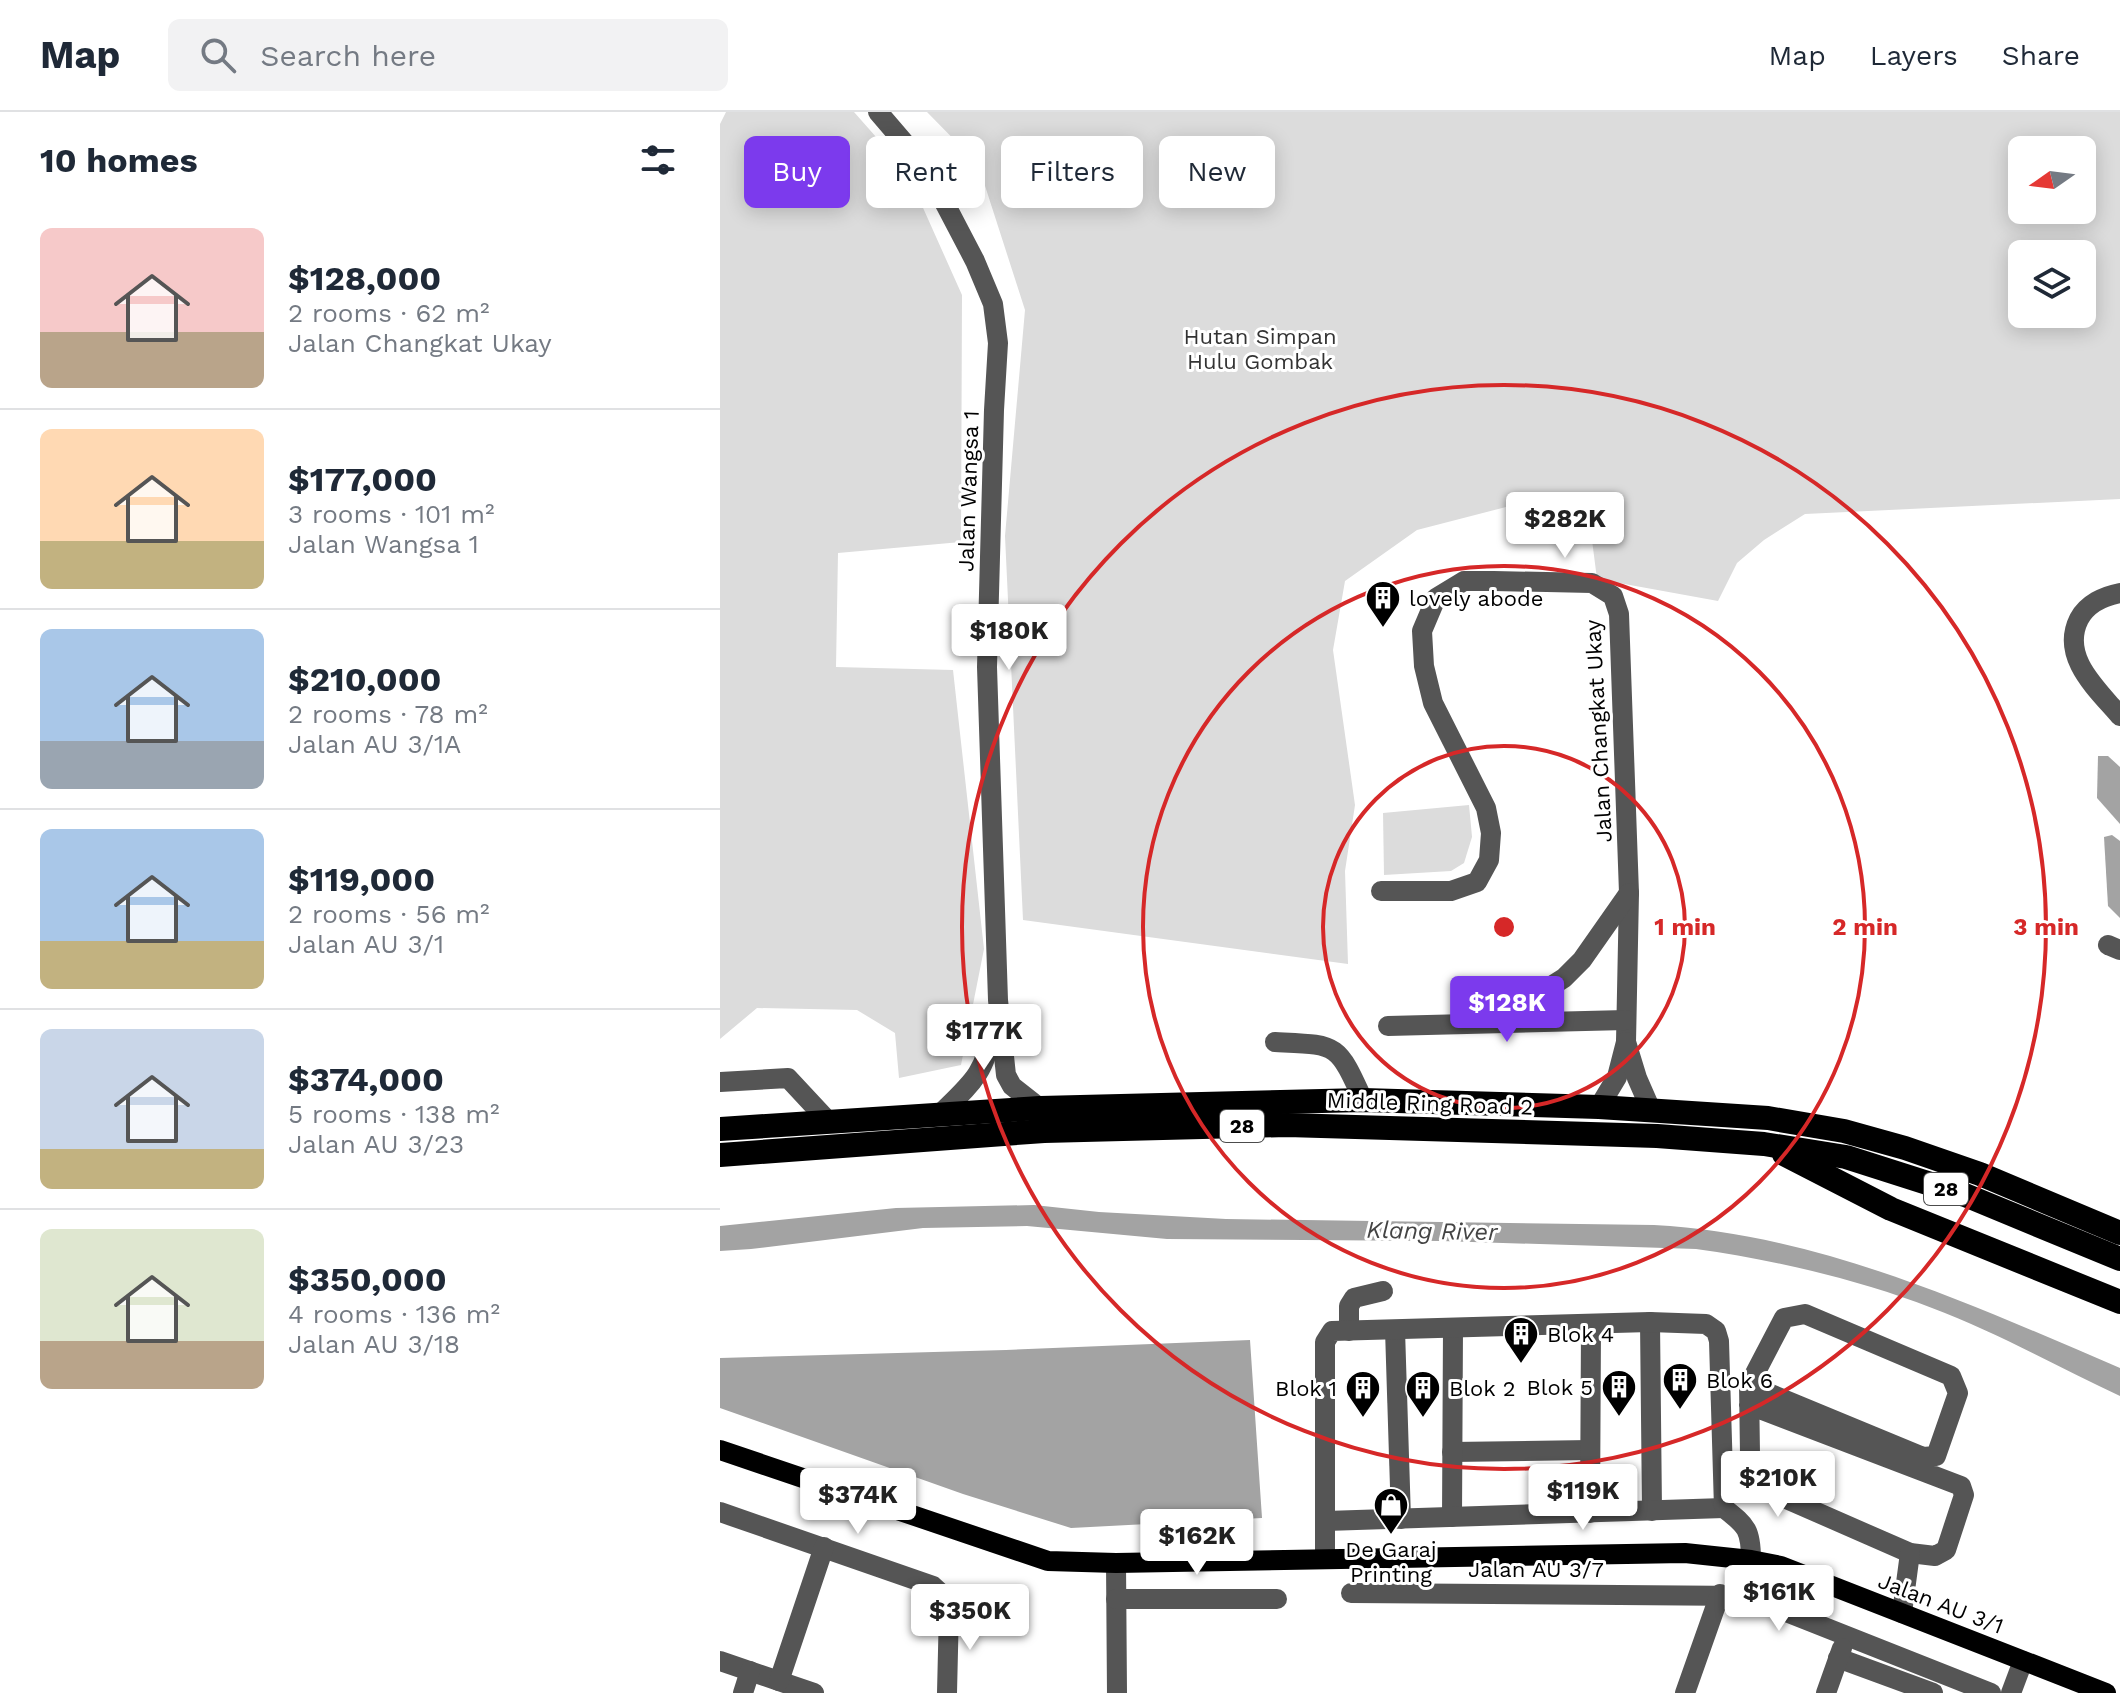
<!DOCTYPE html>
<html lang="en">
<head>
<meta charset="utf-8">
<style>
  :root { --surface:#fff; --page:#f2f2f3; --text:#1f2937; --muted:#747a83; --line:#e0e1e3; --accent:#7c3aed }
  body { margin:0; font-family:"Work Sans",sans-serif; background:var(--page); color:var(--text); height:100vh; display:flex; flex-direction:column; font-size:30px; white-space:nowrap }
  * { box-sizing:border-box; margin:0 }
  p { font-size:26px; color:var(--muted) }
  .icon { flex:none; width:44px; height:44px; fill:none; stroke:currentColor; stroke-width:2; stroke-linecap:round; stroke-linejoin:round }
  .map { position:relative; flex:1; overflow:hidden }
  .side { display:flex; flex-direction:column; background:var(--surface); width:720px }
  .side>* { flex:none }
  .guide { position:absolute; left:24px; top:24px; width:760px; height:72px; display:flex; gap:16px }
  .needle { width:52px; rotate:256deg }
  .buttons { position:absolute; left:1288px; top:24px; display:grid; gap:16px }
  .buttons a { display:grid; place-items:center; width:88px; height:88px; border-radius:12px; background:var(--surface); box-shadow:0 4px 20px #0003; font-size:40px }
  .price { position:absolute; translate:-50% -68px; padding:0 18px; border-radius:8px; background:#fff; color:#222; font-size:26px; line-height:52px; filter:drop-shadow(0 2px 4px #0008) }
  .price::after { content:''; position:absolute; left:50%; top:48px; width:24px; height:18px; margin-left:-12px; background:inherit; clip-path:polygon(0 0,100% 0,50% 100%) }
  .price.on { background:var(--accent); color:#fff }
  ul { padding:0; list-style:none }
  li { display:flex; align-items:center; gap:24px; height:200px; padding:0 40px }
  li+li { border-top:2px solid var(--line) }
  li span { display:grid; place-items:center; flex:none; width:224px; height:160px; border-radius:12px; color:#555 }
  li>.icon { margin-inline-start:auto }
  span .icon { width:96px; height:96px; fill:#fffc; stroke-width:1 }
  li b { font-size:34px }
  h2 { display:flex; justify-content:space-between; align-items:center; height:96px; padding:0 40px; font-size:34px }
  .chip { padding:0 28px; border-radius:12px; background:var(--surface); box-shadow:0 4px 20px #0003; font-size:28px; line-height:72px }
  .chip.on { background:var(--accent); color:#fff }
  header { display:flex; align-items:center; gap:48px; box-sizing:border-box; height:112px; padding:0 40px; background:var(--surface); border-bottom:2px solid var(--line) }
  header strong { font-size:38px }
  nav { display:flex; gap:44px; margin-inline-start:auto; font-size:28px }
  .search { width:560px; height:72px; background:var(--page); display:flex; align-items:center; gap:20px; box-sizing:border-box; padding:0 28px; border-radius:12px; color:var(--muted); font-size:30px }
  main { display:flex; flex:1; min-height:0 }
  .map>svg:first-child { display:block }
</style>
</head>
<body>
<header>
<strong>Map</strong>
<div class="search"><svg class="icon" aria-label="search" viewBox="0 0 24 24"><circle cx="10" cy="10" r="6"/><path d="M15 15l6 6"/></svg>Search here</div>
<nav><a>Map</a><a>Layers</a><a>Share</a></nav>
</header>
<main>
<section class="side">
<h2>10 homes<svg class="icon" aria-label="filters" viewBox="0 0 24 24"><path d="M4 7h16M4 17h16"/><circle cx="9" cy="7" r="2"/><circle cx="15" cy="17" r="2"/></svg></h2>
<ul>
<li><span style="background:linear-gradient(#f6c9c9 65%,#b9a48a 0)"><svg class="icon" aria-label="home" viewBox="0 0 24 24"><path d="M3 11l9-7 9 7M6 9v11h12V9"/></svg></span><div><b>$128,000</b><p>2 rooms · 62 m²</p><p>Jalan Changkat Ukay</p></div></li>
<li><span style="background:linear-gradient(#ffd9b3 70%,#c2b280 0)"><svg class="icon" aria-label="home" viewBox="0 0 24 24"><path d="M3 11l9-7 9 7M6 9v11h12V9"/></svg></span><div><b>$177,000</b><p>3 rooms · 101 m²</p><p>Jalan Wangsa 1</p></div></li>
<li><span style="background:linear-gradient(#a9c7e8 70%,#9aa5b1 0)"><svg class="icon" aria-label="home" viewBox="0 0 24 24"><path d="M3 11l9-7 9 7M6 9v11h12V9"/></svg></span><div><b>$210,000</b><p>2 rooms · 78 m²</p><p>Jalan AU 3/1A</p></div></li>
<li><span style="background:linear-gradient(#a9c7e8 70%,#c2b280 0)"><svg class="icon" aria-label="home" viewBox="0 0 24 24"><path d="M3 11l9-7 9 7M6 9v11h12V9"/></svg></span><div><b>$119,000</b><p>2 rooms · 56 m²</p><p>Jalan AU 3/1</p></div></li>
<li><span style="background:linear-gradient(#c9d6e8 75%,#c2b280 0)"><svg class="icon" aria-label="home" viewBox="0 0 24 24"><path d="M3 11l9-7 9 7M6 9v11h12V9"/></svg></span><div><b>$374,000</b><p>5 rooms · 138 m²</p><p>Jalan AU 3/23</p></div></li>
<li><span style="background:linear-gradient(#dfe7d0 70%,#b9a48a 0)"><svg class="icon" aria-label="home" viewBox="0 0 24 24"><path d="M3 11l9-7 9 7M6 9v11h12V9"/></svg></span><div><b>$350,000</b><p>4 rooms · 136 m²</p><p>Jalan AU 3/18</p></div></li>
</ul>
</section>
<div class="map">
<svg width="1400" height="1581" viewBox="0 0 1400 1581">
  <rect width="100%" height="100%" fill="#fff"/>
  <g fill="#dcdcdc" fill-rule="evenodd">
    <path d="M 6,0 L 134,0 L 187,60 L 242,183 L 241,430 L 118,441 L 116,555 L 233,558 L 264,837 L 241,953 L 179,966 L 175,921 L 137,898 L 37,896 L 0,927 L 0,12 Z"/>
    <path d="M 207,0 L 1400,0 L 1400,387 L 1085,402 L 1044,428 L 1017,451 L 998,489 L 877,467 L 868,397 L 786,395 L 697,418 L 625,469 L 613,538 L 635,693 L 625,759 L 628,852 L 303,808 L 285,424 L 305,198 L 258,52 ZM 1302,38 L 1362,38 L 1362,98 L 1302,98 ZM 1302,142 L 1362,142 L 1362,202 L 1302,202 Z"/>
    <path d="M 749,693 L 752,725 L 744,751 L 731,759 L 664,763 L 663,701 Z"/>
  </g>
  <g fill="#a3a3a3">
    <path d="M 1378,644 L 1388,644 L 1400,655 L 1400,712 L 1377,686 Z"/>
    <path d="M 1392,723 L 1400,729 L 1400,806 L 1388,794 L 1384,725 Z"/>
    <path d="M 314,1093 L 379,1100 L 506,1107 L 934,1113 C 1099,1122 1250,1192 1400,1256 L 1400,1284 C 1338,1255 1276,1220 1212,1196 C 1137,1167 1055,1148 976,1137 L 721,1129 L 447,1127 L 307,1114 L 203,1116 L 31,1137 L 0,1139 L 0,1114 L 176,1096 Z"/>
    <path d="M 530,1228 L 542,1406 L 351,1416 L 243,1382 L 0,1296 L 0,1246 L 286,1238 Z"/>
  </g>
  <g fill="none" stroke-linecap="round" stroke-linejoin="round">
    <g stroke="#555" stroke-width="20">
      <path d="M 158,0 L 188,35 L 221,84 L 255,149 L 273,192 L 278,231 L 274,298 L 267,555 L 278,888 L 286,963 L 292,974 L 320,996"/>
      <path d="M 1400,481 C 1384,484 1367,492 1359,507 C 1340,545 1377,577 1400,604"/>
      <path d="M 661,779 L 731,779 L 757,770 L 769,748 L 771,721 L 766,696 L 713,591 L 704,554 L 702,519 L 716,486 L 744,469 L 774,469 L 872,471 L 893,484 L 899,502 L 909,781 L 906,930 L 897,965 L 879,995"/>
      <path d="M 1388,833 L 1400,838"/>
      <path d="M 802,910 L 814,885 L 844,866 L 862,848 L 909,781"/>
      <path d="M 668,914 L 906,908"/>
      <path d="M 555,930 C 617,933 617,930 643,988"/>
      <path d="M 906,930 L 917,966 L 931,998"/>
      <path d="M 0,970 L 68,966 L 109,1010"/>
      <path d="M 220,1002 C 252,971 265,962 273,916"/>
      <path d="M 930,1210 L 932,1399"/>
      <path d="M 675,1218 L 681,1407"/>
      <path d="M 629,1219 L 629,1194 L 634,1186 L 663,1179"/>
      <path d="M 1029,1293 L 1241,1374 L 1244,1383 L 1226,1438 L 1215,1444 L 1190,1441 L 1055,1382 L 1036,1365 L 1030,1342 L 1029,1273 L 1064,1206 L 1085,1202 L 1231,1264 L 1238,1281 L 1216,1344 L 1203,1345 L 1029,1273"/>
      <path d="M 732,1340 L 870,1338"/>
      <path d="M 0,1400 L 213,1474 L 225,1485 L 229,1497 L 227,1581"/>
      <path d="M 870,1401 L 871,1214"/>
      <path d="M 732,1405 L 733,1216"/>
      <path d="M 606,1409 L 1004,1396"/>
      <path d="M 605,1446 L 605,1230 L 612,1219 L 930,1210 L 986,1212 L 996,1219 L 999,1229 L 1004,1396 C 1027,1414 1031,1418 1031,1448"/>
      <path d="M 396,1451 L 397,1581"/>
      <path d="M 631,1481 L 1026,1484 L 1271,1581"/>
      <path d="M 396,1487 L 557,1487"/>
      <path d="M 1182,1501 L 1190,1441"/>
      <path d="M 1118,1546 L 1213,1581"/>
      <path d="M 0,1549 L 94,1581"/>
      <path d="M 59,1569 L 104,1435"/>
      <path d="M 23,1581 L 30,1559"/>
      <path d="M 965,1581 L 1000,1482"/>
      <path d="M 1106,1581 L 1122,1536"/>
      <path d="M 1291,1581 L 1303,1549"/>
    </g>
    <path stroke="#000" stroke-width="20" d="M 0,1338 L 328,1449 L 396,1451 L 965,1441 L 1031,1448 L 1061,1454 L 1386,1581"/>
    <g stroke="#000" stroke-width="24">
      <path d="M 0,1017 L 320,996 L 643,988 L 879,995 L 1048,1006 L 1124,1019 L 1185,1036 L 1260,1062 L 1400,1121"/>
      <path d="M 1064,1042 L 1171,1097 L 1400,1190"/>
      <path d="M 0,1043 L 324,1019 L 567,1013 L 937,1024 L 1044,1032 L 1126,1045 L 1245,1083 L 1400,1147"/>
    </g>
  </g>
  <g fill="none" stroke="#d62828" stroke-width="4">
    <circle cx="784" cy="815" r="181"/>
    <circle cx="784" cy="815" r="361"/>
    <circle cx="784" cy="815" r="542"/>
  </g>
  <defs>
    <symbol id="building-pin" viewBox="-11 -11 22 30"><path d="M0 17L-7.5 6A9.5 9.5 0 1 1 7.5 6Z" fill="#000" stroke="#fff"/><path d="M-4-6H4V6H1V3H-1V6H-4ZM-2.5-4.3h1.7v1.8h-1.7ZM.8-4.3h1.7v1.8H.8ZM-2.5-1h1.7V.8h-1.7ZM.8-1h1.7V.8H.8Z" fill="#fff"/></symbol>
    <symbol id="shop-pin" viewBox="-11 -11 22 30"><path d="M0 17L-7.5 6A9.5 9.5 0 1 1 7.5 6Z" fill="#000" stroke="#fff"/><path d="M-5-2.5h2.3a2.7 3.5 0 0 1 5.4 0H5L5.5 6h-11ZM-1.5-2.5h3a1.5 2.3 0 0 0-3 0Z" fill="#fff"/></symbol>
  </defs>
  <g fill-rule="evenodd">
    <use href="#building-pin" x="643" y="466" width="40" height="54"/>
    <use href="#building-pin" x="781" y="1202" width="40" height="54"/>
    <use href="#building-pin" x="940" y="1248" width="40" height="54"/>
    <use href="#building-pin" x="879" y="1255" width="40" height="54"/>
    <use href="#building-pin" x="623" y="1256" width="40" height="54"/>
    <use href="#building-pin" x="683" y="1256" width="40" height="54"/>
    <use href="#shop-pin" x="651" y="1373" width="40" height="54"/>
  </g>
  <g text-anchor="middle" stroke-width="6" stroke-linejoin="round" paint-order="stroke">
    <g fill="#fff" stroke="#4c4c4c" stroke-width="2">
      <rect x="500" y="998" width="44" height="32" rx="6"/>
      <rect x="1204" y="1061" width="44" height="32" rx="6"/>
    </g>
    <g font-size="20" font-weight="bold" fill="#000">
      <text x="522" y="1021">28</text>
      <text x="1226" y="1084">28</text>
    </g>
    <g font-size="22" fill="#333" stroke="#fff">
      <text x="540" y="232">Hutan Simpan<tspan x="540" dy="25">Hulu Gombak</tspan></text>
    </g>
    <g font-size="22" fill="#000" stroke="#fff">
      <text transform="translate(248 379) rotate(-88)" y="8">Jalan Wangsa 1</text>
      <text transform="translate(878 619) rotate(-93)" y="8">Jalan Changkat Ukay</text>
      <text transform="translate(710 991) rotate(2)" y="8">Middle Ring Road 2</text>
      <text x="816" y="1465">Jalan AU 3/7</text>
      <text transform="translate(1221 1491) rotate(21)" y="8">Jalan AU 3/1</text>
    </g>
    <g font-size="22" fill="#000" stroke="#fff" text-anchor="start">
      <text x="689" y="494">lovely abode</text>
      <text x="827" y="1230">Blok 4</text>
      <text x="986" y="1276">Blok 6</text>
      <text x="873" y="1283" text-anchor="end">Blok 5</text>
      <text x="617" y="1284" text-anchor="end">Blok 1</text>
      <text x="729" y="1284">Blok 2</text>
      <text x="671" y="1445" text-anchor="middle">De Garaj<tspan x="671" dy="25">Printing</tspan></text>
    </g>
    <g font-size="24" font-style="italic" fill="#444" stroke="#fff">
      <text transform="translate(712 1119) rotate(1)" y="8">Klang River</text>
    </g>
  </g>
  <circle cx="784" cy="815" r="12" fill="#d62828" stroke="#fff" stroke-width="4"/>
  <g font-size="24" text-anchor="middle" font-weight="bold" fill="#d62828" stroke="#fff" stroke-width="6" stroke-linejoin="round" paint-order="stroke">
    <text x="965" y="823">1 min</text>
    <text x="1145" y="823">2 min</text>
    <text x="1326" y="823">3 min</text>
  </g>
</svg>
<div class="buttons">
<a><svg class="needle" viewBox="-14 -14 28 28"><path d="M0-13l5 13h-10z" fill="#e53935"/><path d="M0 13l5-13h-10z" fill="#747a83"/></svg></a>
<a><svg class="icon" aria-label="layers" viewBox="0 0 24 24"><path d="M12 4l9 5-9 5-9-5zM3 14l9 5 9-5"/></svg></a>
</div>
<b class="price" style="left:845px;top:448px">$282K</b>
<b class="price" style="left:289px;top:560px">$180K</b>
<b class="price on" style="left:787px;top:932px">$128K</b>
<b class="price" style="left:264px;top:960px">$177K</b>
<b class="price" style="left:1058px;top:1407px">$210K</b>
<b class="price" style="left:863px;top:1420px">$119K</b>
<b class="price" style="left:138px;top:1424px">$374K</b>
<b class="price" style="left:477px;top:1465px">$162K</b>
<b class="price" style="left:1059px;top:1521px">$161K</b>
<b class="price" style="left:250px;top:1540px">$350K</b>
<div class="guide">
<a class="chip on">Buy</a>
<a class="chip">Rent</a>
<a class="chip">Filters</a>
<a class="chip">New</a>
</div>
</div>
</main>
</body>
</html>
